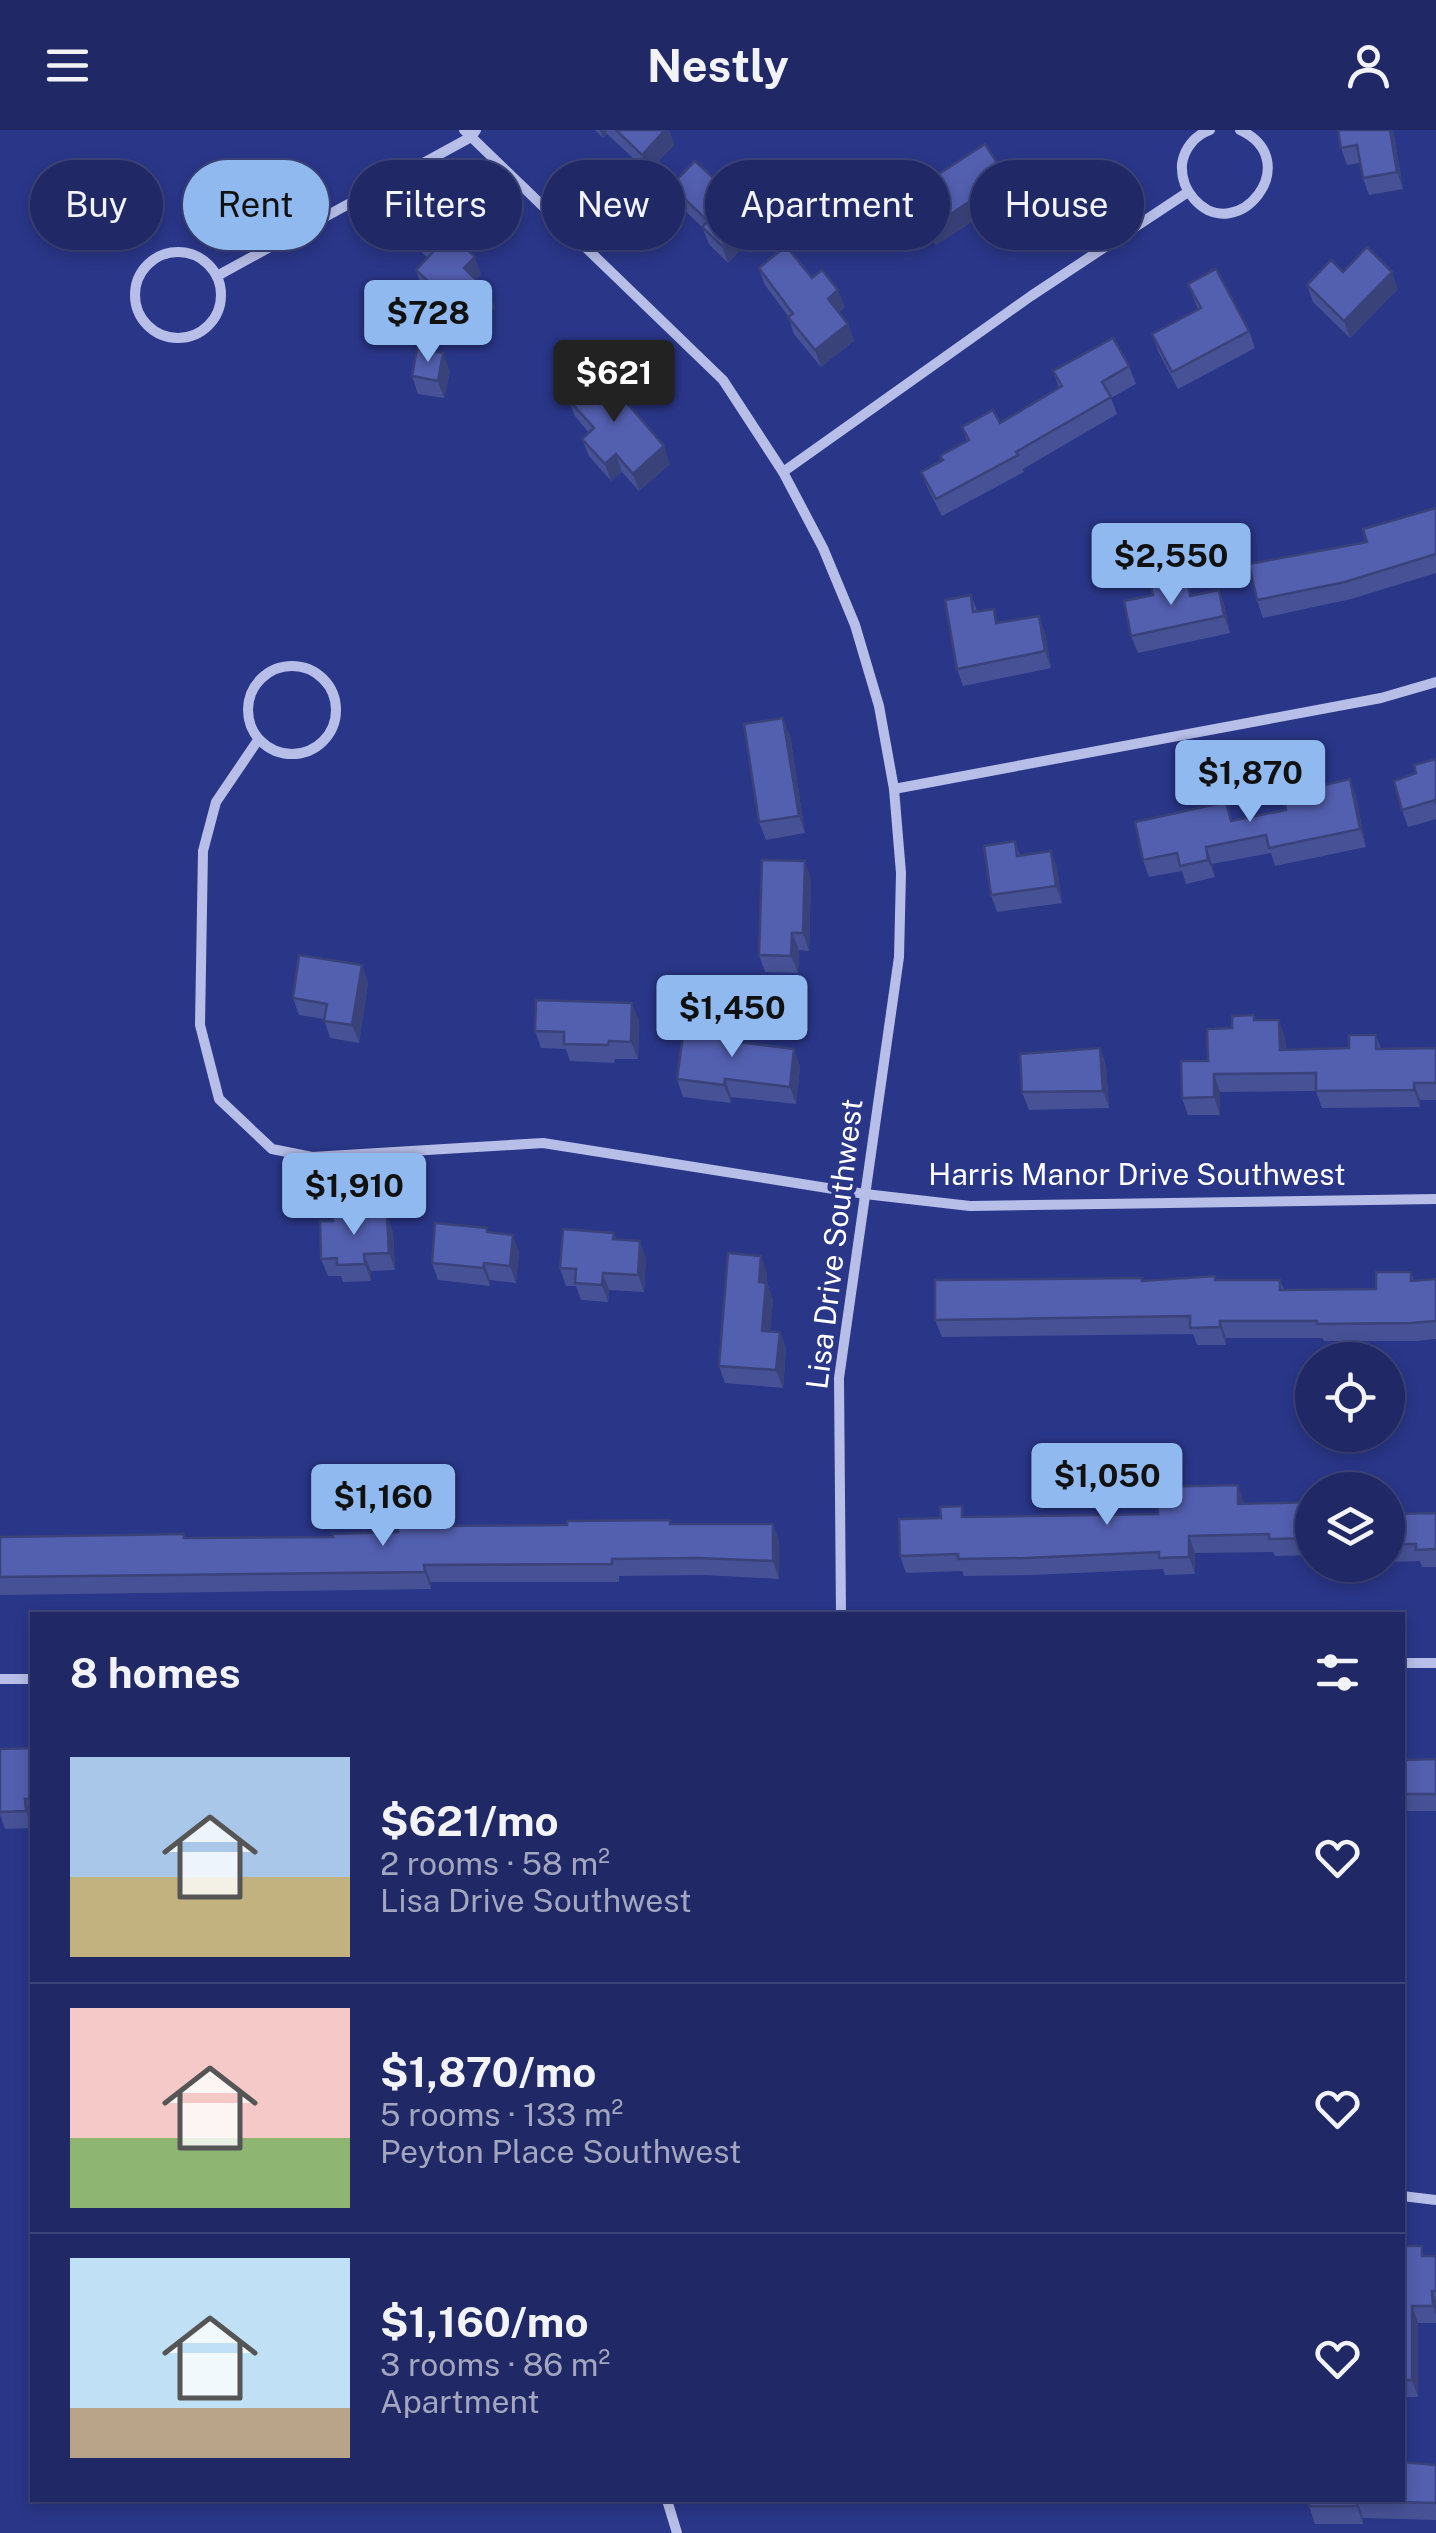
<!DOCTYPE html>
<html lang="en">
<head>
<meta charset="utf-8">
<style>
  :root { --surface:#202866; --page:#2d346f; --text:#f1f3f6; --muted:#a2a6bf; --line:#3d447a; --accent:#90b9f0 }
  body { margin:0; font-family:"Public Sans",sans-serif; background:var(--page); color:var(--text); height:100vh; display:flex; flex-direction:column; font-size:38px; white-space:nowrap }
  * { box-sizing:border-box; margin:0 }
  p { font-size:32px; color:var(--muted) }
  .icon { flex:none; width:55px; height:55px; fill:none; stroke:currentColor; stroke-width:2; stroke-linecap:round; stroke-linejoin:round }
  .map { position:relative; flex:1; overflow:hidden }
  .side { position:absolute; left:30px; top:1482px; width:1375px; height:890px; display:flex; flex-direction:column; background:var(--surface); border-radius:0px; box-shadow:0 5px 15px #0003,0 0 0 2px var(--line) }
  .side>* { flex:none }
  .guide { position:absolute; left:30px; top:30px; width:1378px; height:90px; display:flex; gap:20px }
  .fabs { position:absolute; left:1295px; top:1212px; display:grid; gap:20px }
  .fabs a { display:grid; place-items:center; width:110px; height:110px; border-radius:50%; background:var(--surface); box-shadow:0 5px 15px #0003,0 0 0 2px var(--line); font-size:50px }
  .price { position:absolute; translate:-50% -85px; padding:0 22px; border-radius:10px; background:var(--accent); color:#111; font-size:32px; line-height:65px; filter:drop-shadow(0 2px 5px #0008) }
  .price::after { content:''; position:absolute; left:50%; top:60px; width:30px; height:22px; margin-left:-15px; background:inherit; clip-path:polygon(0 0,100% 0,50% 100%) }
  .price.selected { background:#222; color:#fff }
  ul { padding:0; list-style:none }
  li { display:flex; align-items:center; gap:30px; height:250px; padding:0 40px }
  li+li { border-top:2px solid var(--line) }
  li span { display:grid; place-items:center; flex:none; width:280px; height:200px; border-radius:0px; color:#555 }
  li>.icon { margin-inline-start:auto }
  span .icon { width:120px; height:120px; fill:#fffc; stroke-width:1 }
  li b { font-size:42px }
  h2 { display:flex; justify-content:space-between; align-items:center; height:120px; padding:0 40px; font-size:42px }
  .pill { padding:0 35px; border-radius:45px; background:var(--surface); box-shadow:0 5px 15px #0003,0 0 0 2px var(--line); font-size:35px; line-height:90px }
  .pill.selected { background:var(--accent); color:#111 }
  header { display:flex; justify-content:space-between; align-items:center; height:130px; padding:0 40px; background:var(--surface); font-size:45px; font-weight:700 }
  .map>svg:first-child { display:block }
</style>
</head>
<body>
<header><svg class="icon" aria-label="menu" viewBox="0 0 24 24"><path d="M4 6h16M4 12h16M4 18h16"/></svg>Nestly<svg class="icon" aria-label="person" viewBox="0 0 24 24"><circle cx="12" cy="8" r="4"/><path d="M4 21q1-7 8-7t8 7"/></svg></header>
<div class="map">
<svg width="1436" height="2403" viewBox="0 0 1436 2403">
  <rect width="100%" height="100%" fill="#2a3688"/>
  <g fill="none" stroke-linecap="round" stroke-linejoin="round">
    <g stroke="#b7bee8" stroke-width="10">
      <path d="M 464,0 L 723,250 L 783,342 L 823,418 L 855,495 L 879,576 L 894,659 L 901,743 L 899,827 L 839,1248 L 841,1485"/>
      <path d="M 1210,0 C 1195,5 1184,19 1182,34 C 1181,48 1185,59 1194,69 C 1237,118 1307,31 1240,0"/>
      <circle cx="178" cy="165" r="43"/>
      <path d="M 217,146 L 471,7 L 476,0"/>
      <path d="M 783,342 L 1031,166 L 1188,62"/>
      <circle cx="292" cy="580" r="44"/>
      <path d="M 258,610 L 216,672 L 203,721 L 200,895 L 219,969 L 272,1019 L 312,1027 L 543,1013 L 865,1064 L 970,1076 L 1436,1069"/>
      <path d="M 894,659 L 1381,568 L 1436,552"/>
      <path d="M 1402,1533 L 1436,1533"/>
      <path d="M 0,1549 L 32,1549"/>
      <path d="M 1402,2066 L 1436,2070"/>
      <path d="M 667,2370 L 677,2403"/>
    </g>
  </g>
  <g fill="#475296">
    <path d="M 595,0 L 669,0 L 674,15 L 648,42 L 607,4 L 603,8 Z"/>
    <path d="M 1393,0 L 1403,59 L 1369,65 L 1363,48 L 1360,33 L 1347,35 L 1341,18 Z"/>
    <path d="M 671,56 L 758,101 L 728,133 L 709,114 L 702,97 L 677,73 Z"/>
    <path d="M 908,64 L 1013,65 L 936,115 L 914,82 Z"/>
    <path d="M 413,102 L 481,144 L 476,149 L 488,161 L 495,178 L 470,204 L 422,157 L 416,140 L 428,128 L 419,120 Z"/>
    <path d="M 759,138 L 812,148 L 845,177 L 839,182 L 848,194 L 854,211 L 821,237 L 794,204 L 788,186 L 765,155 Z"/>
    <path d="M 1343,142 L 1398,159 L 1350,208 L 1313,172 L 1307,155 Z"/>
    <path d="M 1188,154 L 1249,201 L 1255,218 L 1178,259 L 1158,221 L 1152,204 L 1198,179 Z"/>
    <path d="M 1129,236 L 1136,254 L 1111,268 L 1117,284 L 1023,339 L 1024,342 L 942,386 L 928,359 L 921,342 L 942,330 L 967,311 L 962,297 L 1000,293 L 1059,258 L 1053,241 Z"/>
    <path d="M 450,241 L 444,268 L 418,264 L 412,246 Z"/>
    <path d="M 568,269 L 670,334 L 639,361 L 622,342 L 611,351 L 589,326 L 582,309 L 589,303 L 575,286 Z"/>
    <path d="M 1436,378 L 1436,443 L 1351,469 L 1263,488 L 1257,470 L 1367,412 Z"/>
    <path d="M 1219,460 L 1225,478 L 1230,503 L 1138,523 L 1131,506 L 1193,466 Z"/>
    <path d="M 971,465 L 977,481 L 999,492 L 1045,503 L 1051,538 L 963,556 L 957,539 Z"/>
    <path d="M 790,605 L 805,703 L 766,710 L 759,692 Z"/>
    <path d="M 1436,629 L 1436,689 L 1408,697 L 1402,680 L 1416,643 Z"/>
    <path d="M 1350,649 L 1356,667 L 1366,717 L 1275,736 L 1271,723 L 1212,734 L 1215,747 L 1186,754 L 1182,741 L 1149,747 L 1143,730 L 1233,691 L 1286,680 L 1317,663 Z"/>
    <path d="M 1015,711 L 1020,725 L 1051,721 L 1057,738 L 1062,773 L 997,782 L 991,765 Z"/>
    <path d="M 811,748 L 809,821 L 799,820 L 798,843 L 765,842 L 759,825 Z"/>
    <path d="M 362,835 L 368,853 L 359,913 L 330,908 L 324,889 L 299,885 L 293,868 Z"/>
    <path d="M 639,890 L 638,929 L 615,929 L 614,933 L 570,931 L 566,919 L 541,918 L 535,901 Z"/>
    <path d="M 1256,890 L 1285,907 L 1286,920 L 1349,918 L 1376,905 L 1381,919 L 1436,918 L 1436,970 L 1420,970 L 1420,977 L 1322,978 L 1316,961 L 1220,962 L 1220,985 L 1188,985 L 1182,968 L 1208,931 L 1232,898 Z"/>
    <path d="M 734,912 L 800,936 L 796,974 L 731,967 L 731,973 L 683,967 L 677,949 Z"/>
    <path d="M 1100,918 L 1106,936 L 1109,978 L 1029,980 L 1022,962 Z"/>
    <path d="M 387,1085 L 393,1103 L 395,1140 L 371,1141 L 371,1151 L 343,1152 L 341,1146 L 328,1146 L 321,1129 Z"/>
    <path d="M 487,1098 L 488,1102 L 519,1122 L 516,1153 L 490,1150 L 490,1156 L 438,1150 L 432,1133 Z"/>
    <path d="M 614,1103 L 616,1109 L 646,1128 L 644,1162 L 609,1160 L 608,1172 L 581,1170 L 576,1156 L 566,1156 L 560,1138 Z"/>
    <path d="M 1411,1142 L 1414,1151 L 1436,1149 L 1436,1209 L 1417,1211 L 1324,1211 L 1322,1208 L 1226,1208 L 1226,1215 L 1197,1215 L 1193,1204 L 942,1207 L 935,1190 L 1144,1151 L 1280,1150 L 1284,1160 L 1376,1159 Z"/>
    <path d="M 767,1143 L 767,1153 L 773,1170 L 770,1201 L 780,1202 L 786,1219 L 783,1258 L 725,1253 L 719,1236 Z"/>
    <path d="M 423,1370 L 429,1387 L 429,1396 L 567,1395 L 670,1390 L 671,1394 L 779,1411 L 779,1449 L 705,1445 L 619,1446 L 619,1452 L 431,1452 L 431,1459 L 0,1465 L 0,1407 L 184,1404 L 186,1408 L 333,1407 L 398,1402 Z"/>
    <path d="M 1312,1372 L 1312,1425 L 1275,1426 L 1273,1422 L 1195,1423 L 1195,1444 L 1165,1445 L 1163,1439 L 1032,1445 L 964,1446 L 962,1441 L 906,1443 L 900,1426 L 966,1387 L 1158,1384 L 1244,1374 Z"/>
    <path d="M 1436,1383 L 1436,1437 L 1422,1437 L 1420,1431 L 1388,1432 L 1388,1384 Z"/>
    <path d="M 1328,1435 L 1368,1435 L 1368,1442 L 1331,1443 Z"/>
    <path d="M 32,1618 L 32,1698 L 5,1699 L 0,1684 L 0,1619 Z"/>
    <path d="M 1436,1629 L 1436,1681 L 1402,1681 L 1402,1630 Z"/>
    <path d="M 1402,2116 L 1426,2126 L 1436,2126 L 1436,2193 L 1418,2193 L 1418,2267 L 1402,2267 Z"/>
    <path d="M 1436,2335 L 1436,2390 L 1363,2388 L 1363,2394 L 1315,2394 L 1309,2376 Z"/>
  </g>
  <g fill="#3a427a">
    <path d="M 600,0 L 606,0 L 607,4 L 603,8 Z"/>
    <path d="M 665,0 L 669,0 L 674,15 L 648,42 L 642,25 Z"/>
    <path d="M 1390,0 L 1393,0 L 1403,59 L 1397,42 Z"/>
    <path d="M 1006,47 L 1013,65 L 936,115 L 930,98 Z"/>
    <path d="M 752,84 L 758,101 L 728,133 L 722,116 Z"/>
    <path d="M 475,127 L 481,144 L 471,155 L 464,138 Z"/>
    <path d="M 1392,142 L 1398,159 L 1350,208 L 1344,191 Z"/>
    <path d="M 838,160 L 845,177 L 834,186 L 828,169 Z"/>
    <path d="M 488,161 L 495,178 L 470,204 L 464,186 Z"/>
    <path d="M 848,194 L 854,211 L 821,237 L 815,220 Z"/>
    <path d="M 443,223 L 450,241 L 444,268 L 438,251 Z"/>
    <path d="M 664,316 L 670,334 L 639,361 L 633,344 Z"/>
    <path d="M 616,324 L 622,342 L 611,351 L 605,334 Z"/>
    <path d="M 1219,460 L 1225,478 L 1230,503 L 1224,486 Z"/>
    <path d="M 1039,486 L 1045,503 L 1051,538 L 1045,521 Z"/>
    <path d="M 783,588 L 790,605 L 805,703 L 799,686 Z"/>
    <path d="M 1350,649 L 1356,667 L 1366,717 L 1360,699 Z"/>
    <path d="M 1206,717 L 1212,734 L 1215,747 L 1208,730 Z"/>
    <path d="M 1051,721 L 1057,738 L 1062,773 L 1056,756 Z"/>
    <path d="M 805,731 L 811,748 L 809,821 L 803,803 Z"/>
    <path d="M 792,803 L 799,820 L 798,843 L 791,826 Z"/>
    <path d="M 362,835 L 368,853 L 359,913 L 352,895 Z"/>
    <path d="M 632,873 L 639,890 L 638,929 L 631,912 Z"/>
    <path d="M 1279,890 L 1285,907 L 1286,937 L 1280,920 Z"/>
    <path d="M 1100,918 L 1106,936 L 1109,978 L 1103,961 Z"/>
    <path d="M 794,919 L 800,936 L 796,974 L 790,957 Z"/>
    <path d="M 1214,944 L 1220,962 L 1220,985 L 1214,967 Z"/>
    <path d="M 725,949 L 731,967 L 731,973 L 724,955 Z"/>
    <path d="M 1414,953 L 1420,970 L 1420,977 L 1414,960 Z"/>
    <path d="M 387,1085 L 393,1103 L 395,1140 L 389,1123 Z"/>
    <path d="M 513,1105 L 519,1122 L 516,1153 L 510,1136 Z"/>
    <path d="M 640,1111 L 646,1128 L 644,1162 L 638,1145 Z"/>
    <path d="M 364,1124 L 371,1141 L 371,1151 L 365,1134 Z"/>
    <path d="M 761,1126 L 767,1143 L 767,1153 L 773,1170 L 769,1218 L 762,1201 L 759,1152 Z"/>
    <path d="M 484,1133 L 490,1150 L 490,1156 L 483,1138 Z"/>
    <path d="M 603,1143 L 609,1160 L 608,1172 L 602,1155 Z"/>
    <path d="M 1220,1191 L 1226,1208 L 1226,1215 L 1220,1197 Z"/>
    <path d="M 780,1202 L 786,1219 L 783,1258 L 776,1240 Z"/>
    <path d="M 1238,1355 L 1244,1373 L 1245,1391 L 1238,1374 Z"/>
    <path d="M 423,1370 L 429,1387 L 430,1413 L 424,1396 Z"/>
    <path d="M 773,1394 L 779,1411 L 779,1449 L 773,1431 Z"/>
    <path d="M 1189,1406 L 1195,1423 L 1195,1444 L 1189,1427 Z"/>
    <path d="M 424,1435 L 431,1452 L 431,1459 L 425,1442 Z"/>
    <path d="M 25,1669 L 32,1687 L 32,1698 L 26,1681 Z"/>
    <path d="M 1432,2161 L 1436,2171 L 1436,2185 L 1433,2176 Z"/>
    <path d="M 1412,2176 L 1418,2193 L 1418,2267 L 1412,2250 Z"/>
    <path d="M 1357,2371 L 1363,2388 L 1363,2394 L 1357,2376 Z"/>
  </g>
  <g fill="#535faf" stroke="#3a427a" stroke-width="2.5">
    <path d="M 616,0 L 665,0 L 642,25 Z"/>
    <path d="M 1338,0 L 1390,0 L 1397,42 L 1363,48 L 1357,15 L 1341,18 Z"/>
    <path d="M 985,14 L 1006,47 L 930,98 L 908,64 Z"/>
    <path d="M 695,31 L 752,84 L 722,116 L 702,97 L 708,91 L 671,56 Z"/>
    <path d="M 430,85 L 475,127 L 464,138 L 488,161 L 464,186 L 416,140 L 433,122 L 413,102 Z"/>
    <path d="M 786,116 L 812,148 L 822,140 L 838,160 L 828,169 L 848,194 L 815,220 L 788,187 L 793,184 L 759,138 Z"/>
    <path d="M 1367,117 L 1392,142 L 1344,191 L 1307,155 L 1331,130 L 1343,142 Z"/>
    <path d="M 1216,139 L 1249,201 L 1172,242 L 1152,204 L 1201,178 L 1188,154 Z"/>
    <path d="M 1113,208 L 1129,236 L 1102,252 L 1111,267 L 1016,322 L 1018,325 L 936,369 L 921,342 L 943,330 L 940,326 L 969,310 L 962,297 L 993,280 L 1000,293 L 1062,256 L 1053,241 Z"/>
    <path d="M 417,219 L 443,223 L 438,251 L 412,246 Z"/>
    <path d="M 600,242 L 664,316 L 633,344 L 616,324 L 605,334 L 582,309 L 594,298 L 568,269 Z"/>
    <path d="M 1436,378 L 1436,424 L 1345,452 L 1257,470 L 1249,434 L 1367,412 L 1363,399 Z"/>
    <path d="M 1187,448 L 1190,466 L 1219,460 L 1224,486 L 1131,506 L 1124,471 L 1153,465 L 1151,456 Z"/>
    <path d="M 971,465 L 973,482 L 994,479 L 996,493 L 1039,486 L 1045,521 L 957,539 L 945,470 Z"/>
    <path d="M 783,588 L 799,686 L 759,692 L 744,594 Z"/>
    <path d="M 1436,629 L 1436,674 L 1435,670 L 1402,680 L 1394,651 L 1416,643 L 1414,635 Z"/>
    <path d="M 1350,649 L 1360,699 L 1269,718 L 1266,705 L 1206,717 L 1208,730 L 1180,736 L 1177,723 L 1143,730 L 1135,692 L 1226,672 L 1231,691 L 1286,680 L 1284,670 L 1317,663 L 1316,657 Z"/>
    <path d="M 1015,711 L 1017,726 L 1051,721 L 1056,756 L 991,765 L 984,716 Z"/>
    <path d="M 762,730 L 805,731 L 803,803 L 792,803 L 791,826 L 759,825 Z"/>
    <path d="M 299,825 L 362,835 L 352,895 L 324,891 L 327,874 L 293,868 Z"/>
    <path d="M 536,870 L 632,873 L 631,912 L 609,911 L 608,915 L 564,914 L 564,902 L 535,901 Z"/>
    <path d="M 1254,885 L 1254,890 L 1279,890 L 1280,920 L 1349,918 L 1349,905 L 1376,905 L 1376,919 L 1436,918 L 1436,953 L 1414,953 L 1414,960 L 1316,961 L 1316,943 L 1214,944 L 1214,967 L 1182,968 L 1181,931 L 1208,931 L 1207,899 L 1232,898 L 1232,886 Z"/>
    <path d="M 684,897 L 730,902 L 729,911 L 794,919 L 790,957 L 725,949 L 724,955 L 677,949 Z"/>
    <path d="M 1100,918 L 1103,961 L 1022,962 L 1020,924 Z"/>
    <path d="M 387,1085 L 389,1123 L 364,1124 L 365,1134 L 337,1135 L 337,1128 L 321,1129 L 320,1091 L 333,1091 L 333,1086 Z"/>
    <path d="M 435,1093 L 487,1098 L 487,1102 L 513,1105 L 510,1136 L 484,1133 L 483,1138 L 432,1133 Z"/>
    <path d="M 563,1099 L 614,1103 L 613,1109 L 640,1111 L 638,1145 L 603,1143 L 602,1155 L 575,1153 L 576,1139 L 560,1138 Z"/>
    <path d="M 728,1123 L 761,1126 L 759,1152 L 766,1153 L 762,1201 L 780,1202 L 776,1240 L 719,1236 Z"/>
    <path d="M 1376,1142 L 1411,1142 L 1411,1151 L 1436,1149 L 1436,1191 L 1411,1193 L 1317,1194 L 1317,1191 L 1220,1191 L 1220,1197 L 1190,1198 L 1190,1186 L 935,1190 L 935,1150 L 1142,1148 L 1142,1151 L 1215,1146 L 1215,1150 L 1280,1150 L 1280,1160 L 1376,1159 Z"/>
    <path d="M 1238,1355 L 1238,1374 L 1312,1372 L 1312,1408 L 1269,1409 L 1269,1404 L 1189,1406 L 1189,1427 L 1159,1428 L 1159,1422 L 1026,1428 L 958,1429 L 958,1424 L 900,1426 L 899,1389 L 941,1388 L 940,1377 L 962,1376 L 962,1387 L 1158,1384 L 1158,1357 Z"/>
    <path d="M 397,1370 L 423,1370 L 424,1396 L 567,1395 L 567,1391 L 670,1390 L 670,1394 L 773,1394 L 773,1431 L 698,1428 L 612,1429 L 612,1434 L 424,1435 L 425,1442 L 0,1447 L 0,1407 L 184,1404 L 184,1408 L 333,1407 L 332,1404 L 398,1402 Z"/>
    <path d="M 1436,1383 L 1436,1419 L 1416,1420 L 1416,1414 L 1388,1414 L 1388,1384 Z"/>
    <path d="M 32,1618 L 32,1669 L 25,1669 L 26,1681 L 0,1682 L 0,1619 Z"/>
    <path d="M 1436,1629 L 1436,1664 L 1402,1664 L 1402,1630 Z"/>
    <path d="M 1402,2116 L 1422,2116 L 1422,2126 L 1436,2126 L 1436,2161 L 1432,2161 L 1433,2176 L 1412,2176 L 1412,2250 L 1402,2250 Z"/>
    <path d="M 1402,2332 L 1436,2335 L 1436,2373 L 1357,2371 L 1357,2376 L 1309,2376 L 1309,2370 L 1402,2370 Z"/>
  </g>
  <g text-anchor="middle" stroke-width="9" stroke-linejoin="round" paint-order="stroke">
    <g font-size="30" fill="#fff" stroke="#2a3688">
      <text x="1137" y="1055">Harris Manor Drive Southwest</text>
      <text transform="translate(835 1114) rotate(-83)" y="10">Lisa Drive Southwest</text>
    </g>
  </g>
</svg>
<div class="fabs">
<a><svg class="icon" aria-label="locate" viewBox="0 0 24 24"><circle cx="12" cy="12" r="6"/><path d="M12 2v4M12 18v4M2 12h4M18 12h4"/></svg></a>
<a><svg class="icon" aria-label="layers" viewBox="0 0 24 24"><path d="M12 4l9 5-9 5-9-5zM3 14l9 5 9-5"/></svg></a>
</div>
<b class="price" style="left:428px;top:235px">$728</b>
<b class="price selected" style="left:614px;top:295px">$621</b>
<b class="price" style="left:1171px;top:478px">$2,550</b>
<b class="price" style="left:1250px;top:695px">$1,870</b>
<b class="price" style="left:732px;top:930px">$1,450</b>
<b class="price" style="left:354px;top:1108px">$1,910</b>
<b class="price" style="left:1107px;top:1398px">$1,050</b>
<b class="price" style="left:383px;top:1419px">$1,160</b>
<div class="guide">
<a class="pill">Buy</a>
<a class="pill selected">Rent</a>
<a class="pill">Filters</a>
<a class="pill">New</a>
<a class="pill">Apartment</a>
<a class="pill">House</a>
</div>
<section class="side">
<h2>8 homes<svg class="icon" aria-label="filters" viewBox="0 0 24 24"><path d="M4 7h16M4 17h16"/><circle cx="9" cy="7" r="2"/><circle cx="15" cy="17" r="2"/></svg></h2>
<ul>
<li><span style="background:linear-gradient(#a9c7e8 60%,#c2b280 0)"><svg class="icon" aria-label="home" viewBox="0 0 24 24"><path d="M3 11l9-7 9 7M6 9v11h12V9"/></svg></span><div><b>$621/mo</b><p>2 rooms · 58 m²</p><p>Lisa Drive Southwest</p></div><svg class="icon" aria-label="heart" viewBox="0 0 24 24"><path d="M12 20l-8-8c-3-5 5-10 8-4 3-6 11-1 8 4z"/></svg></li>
<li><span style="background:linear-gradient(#f6c9c9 65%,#8fb573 0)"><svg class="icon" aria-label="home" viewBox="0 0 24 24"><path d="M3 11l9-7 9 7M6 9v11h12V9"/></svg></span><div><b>$1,870/mo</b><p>5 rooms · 133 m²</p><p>Peyton Place Southwest</p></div><svg class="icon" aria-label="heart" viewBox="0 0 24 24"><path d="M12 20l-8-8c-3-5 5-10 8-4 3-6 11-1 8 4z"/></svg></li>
<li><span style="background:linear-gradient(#bfe0f5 75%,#b9a48a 0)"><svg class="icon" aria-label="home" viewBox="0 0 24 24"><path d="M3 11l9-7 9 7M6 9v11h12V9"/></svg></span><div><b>$1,160/mo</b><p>3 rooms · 86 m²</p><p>Apartment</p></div><svg class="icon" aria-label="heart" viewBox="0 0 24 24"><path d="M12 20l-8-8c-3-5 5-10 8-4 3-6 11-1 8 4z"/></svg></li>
</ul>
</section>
</div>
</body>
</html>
